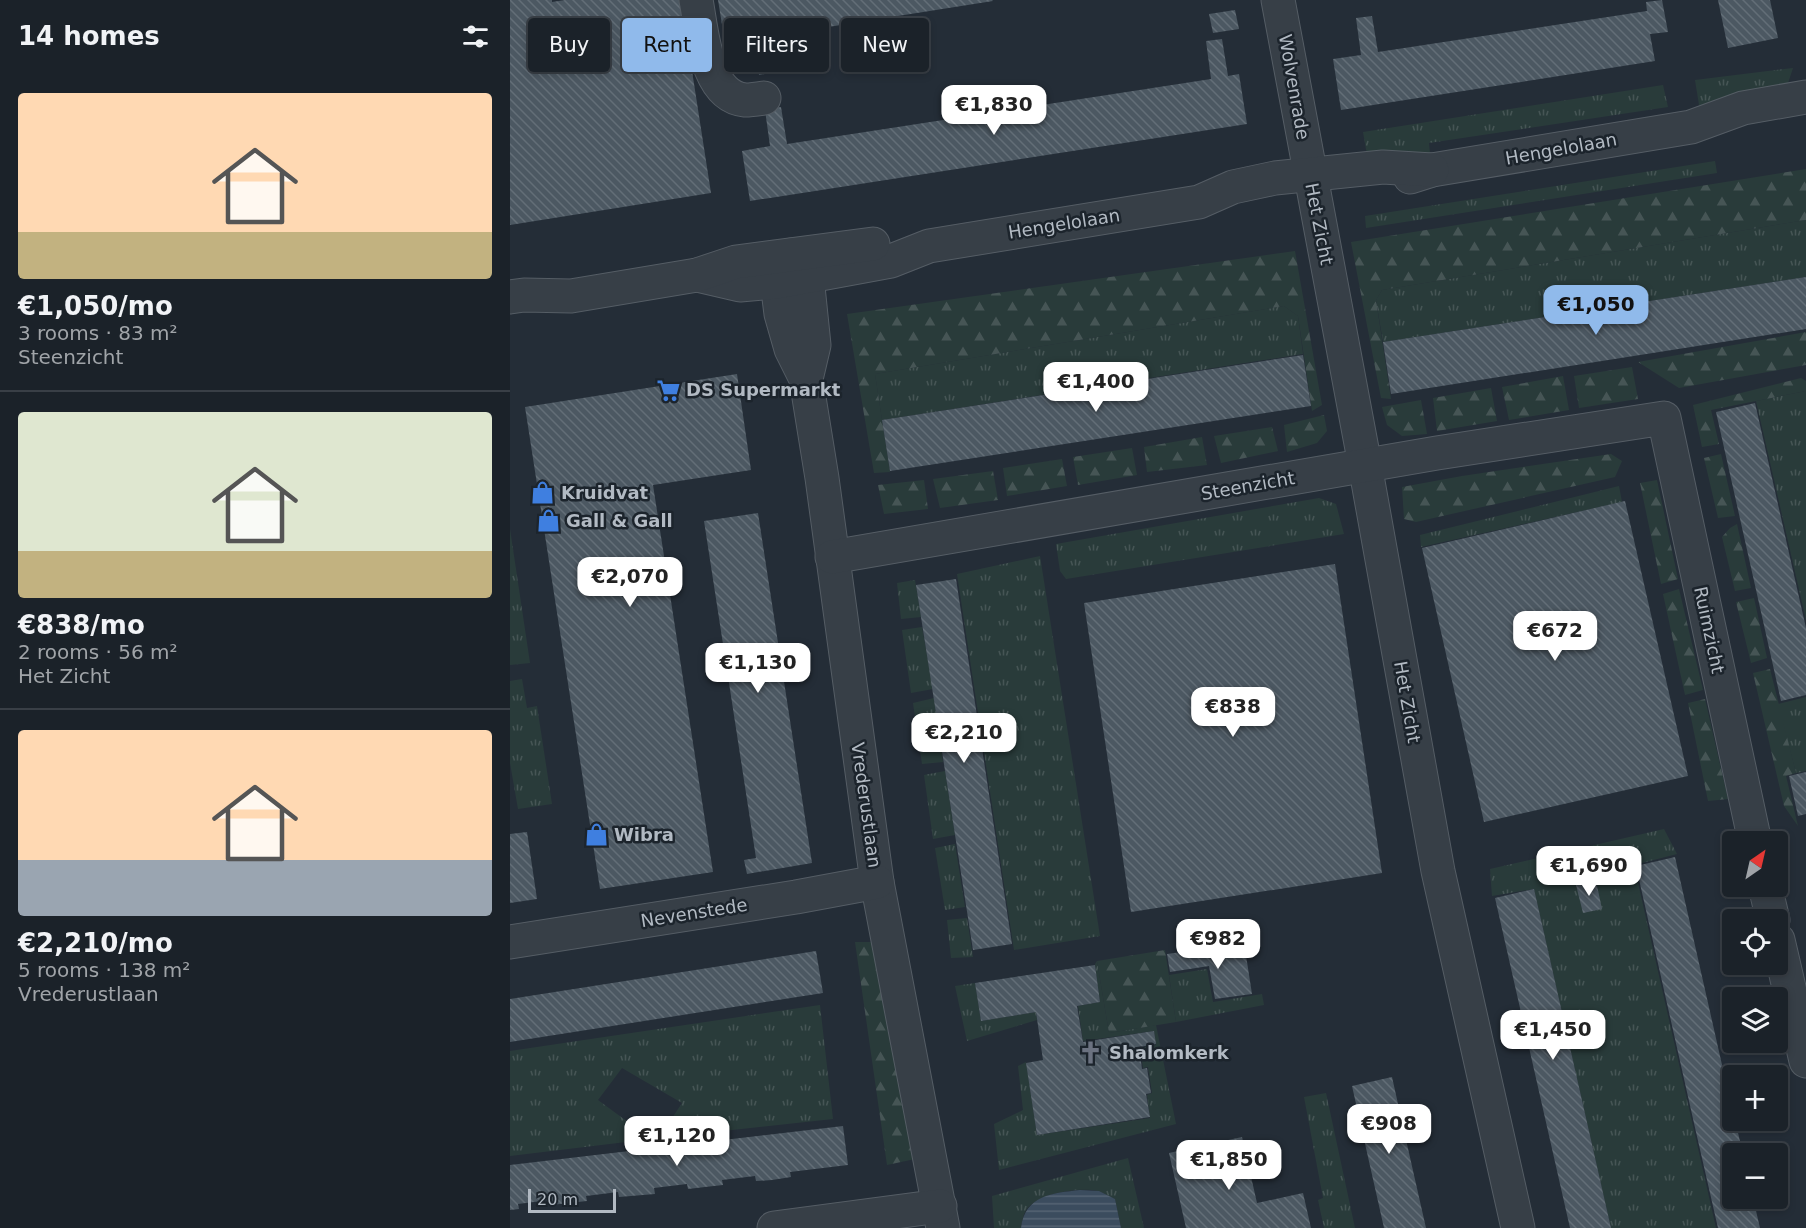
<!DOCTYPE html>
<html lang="en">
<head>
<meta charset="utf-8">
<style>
  :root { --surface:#1b2229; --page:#282f35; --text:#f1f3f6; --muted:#a0a4a8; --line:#393f46; --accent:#90baeb }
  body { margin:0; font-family:"DejaVu Sans",sans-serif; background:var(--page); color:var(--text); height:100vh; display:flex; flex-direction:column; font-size:22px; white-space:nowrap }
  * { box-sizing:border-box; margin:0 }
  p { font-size:20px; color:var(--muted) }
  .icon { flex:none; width:33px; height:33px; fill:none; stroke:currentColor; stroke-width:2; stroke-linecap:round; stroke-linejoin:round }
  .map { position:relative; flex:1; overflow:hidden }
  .side { display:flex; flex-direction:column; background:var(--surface); width:510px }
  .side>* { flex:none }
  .hud { position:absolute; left:18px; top:18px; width:570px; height:54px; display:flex; gap:12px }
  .needle { width:39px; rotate:34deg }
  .fabs { position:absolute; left:1212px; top:831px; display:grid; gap:12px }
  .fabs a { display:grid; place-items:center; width:66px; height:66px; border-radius:6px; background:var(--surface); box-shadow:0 3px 9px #0003,0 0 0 2px var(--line); font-size:30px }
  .scale { position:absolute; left:18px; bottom:15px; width:88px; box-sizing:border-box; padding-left:6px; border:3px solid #b2bac3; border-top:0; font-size:16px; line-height:21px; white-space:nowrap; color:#b2bac3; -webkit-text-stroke:4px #1c242c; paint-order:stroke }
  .price { position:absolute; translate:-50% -51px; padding:0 14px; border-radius:12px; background:#fff; color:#222; font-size:20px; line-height:39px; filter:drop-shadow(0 2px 3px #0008) }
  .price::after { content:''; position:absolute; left:50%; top:36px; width:18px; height:14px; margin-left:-9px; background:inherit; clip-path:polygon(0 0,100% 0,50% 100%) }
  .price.current { background:var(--accent); color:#111 }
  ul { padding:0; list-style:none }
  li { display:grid; align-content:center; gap:12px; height:318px; padding:0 18px }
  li+li { border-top:2px solid var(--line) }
  li span { display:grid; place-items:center; height:186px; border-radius:6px; color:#555 }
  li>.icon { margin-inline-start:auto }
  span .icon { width:108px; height:108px; fill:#fffc; stroke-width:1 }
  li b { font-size:26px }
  h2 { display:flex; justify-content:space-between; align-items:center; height:72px; padding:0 18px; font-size:26px }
  .pill { padding:0 21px; border-radius:6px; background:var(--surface); box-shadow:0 3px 9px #0003,0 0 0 2px var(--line); font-size:21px; line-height:54px }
  .pill.current { background:var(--accent); color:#111 }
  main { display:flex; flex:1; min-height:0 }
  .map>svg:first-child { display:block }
</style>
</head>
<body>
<main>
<section class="side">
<h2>14 homes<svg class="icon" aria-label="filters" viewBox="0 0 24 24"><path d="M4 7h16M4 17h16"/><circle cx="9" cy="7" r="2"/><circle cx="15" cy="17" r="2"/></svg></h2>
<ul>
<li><span style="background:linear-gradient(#ffd9b3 75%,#c2b280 0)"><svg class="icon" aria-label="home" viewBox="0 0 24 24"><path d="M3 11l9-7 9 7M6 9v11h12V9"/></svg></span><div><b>€1,050/mo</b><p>3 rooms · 83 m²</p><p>Steenzicht</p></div></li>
<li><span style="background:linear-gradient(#dfe7d0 75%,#c2b280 0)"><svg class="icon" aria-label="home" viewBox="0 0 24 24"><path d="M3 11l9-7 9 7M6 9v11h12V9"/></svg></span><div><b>€838/mo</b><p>2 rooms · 56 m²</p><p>Het Zicht</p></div></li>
<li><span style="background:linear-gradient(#ffd9b3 70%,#9aa5b1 0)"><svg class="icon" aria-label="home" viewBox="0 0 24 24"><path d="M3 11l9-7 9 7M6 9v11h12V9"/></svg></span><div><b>€2,210/mo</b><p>5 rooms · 138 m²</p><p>Vrederustlaan</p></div></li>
</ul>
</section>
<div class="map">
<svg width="1296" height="1228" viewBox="0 0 1296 1228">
  <defs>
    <pattern id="grass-tufts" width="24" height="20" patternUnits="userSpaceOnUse" patternTransform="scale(1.5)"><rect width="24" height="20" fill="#293b3a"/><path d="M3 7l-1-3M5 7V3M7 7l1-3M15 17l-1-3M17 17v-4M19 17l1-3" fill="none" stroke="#465555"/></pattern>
    <pattern id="forest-firs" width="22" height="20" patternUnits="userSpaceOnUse" patternTransform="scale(1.5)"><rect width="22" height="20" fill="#293b3a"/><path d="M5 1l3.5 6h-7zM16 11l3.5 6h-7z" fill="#465555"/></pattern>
    <pattern id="water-rules" width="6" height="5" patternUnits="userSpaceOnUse" patternTransform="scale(1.5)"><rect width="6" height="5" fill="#3b4c5e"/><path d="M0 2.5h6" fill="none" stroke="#556473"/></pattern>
    <pattern id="building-back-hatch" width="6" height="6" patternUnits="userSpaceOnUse" patternTransform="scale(1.5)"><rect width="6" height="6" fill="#4c5862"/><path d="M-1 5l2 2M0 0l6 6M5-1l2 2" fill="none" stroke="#636e77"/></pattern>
  </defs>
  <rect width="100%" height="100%" fill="#242d37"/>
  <g fill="url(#grass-tufts)">
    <path d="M 1283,68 L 1277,86 L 1190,111 L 1185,80 Z"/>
    <path d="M 1153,85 L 1158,107 L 919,143 L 920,154 L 857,155 L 853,132 Z"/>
    <path d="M 1205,161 L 1207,173 L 856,228 L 855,216 Z"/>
    <path d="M 1296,220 L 1296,277 L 873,342 L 866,300 L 872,290 Z"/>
    <path d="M 774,306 L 788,316 L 793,354 L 372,420 L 365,374 Z"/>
    <path d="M 1296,391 L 1296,620 L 1246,401 Z"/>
    <path d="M 1109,486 L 1112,502 L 911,547 L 910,535 Z"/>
    <path d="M 809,498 L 826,504 L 834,534 L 556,579 L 550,571 L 546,544 Z"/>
    <path d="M 0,529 L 20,663 L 0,665 Z"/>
    <path d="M 530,556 L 590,936 L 504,950 L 447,574 Z"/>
    <path d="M 405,580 L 411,617 L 391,619 L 387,583 Z"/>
    <path d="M 412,627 L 423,689 L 401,693 L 392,630 Z"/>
    <path d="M 12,679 L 17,708 L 27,706 L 42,804 L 8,809 L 0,763 L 0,681 Z"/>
    <path d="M 1296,697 L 1296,771 L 1286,773 L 1268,704 Z"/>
    <path d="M 424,698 L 433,762 L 412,764 L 403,703 Z"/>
    <path d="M 435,771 L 445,835 L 423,839 L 414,775 Z"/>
    <path d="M 1154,829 L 1167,854 L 1124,865 L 1206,1228 L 1101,1228 L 1024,889 L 982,896 L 980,869 Z"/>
    <path d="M 445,844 L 455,907 L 435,910 L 425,848 Z"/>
    <path d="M 457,918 L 463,957 L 441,958 L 437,920 Z"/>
    <path d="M 587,961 L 599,1033 L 646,1025 L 666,1124 L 489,1170 L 484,1124 L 513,1110 L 508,1066 L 516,1062 L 527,1135 L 640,1118 L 637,1095 L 642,1093 L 638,1067 L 633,1068 L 630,1048 L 646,1045 L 644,1031 L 573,1041 L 568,1006 L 590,1002 L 585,964 Z"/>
    <path d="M 697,969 L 703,1002 L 752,994 L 754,1005 L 666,1022 L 659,975 Z"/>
    <path d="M 465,983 L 471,1021 L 526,1012 L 527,1020 L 457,1041 L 445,986 Z"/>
    <path d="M 310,1005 L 323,1119 L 149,1138 L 172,1103 L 112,1068 L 88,1100 L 141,1139 L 0,1156 L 0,1051 Z"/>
    <path d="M 816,1093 L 845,1228 L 814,1228 L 808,1200 L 813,1198 L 794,1097 Z"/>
    <path d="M 618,1158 L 634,1228 L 611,1228 L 605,1199 C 599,1197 593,1192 588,1191 C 569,1187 528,1193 516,1210 C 513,1215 512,1222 511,1228 L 484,1228 L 482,1196 Z"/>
  </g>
  <g fill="url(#forest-firs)">
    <path d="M 1296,169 L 1296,220 L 872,290 L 866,300 L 881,399 L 871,398 L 841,242 Z"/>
    <path d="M 785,251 L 812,405 L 802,411 L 788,316 L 774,306 L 365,374 L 380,472 L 364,473 L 337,314 Z"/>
    <path d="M 1296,332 L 1296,365 L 1169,388 L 1128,362 Z"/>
    <path d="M 1122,367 L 1128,399 L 1069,408 L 1064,376 Z"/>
    <path d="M 1053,376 L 1059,410 L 999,420 L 992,387 Z"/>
    <path d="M 1291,378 L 1296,381 L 1296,391 L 1201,410 L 1209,444 L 1192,447 L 1183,405 Z"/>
    <path d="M 981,388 L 987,421 L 927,431 L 923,398 Z"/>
    <path d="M 911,400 L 917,434 L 892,436 L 877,425 L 872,407 Z"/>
    <path d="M 814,415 L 817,431 L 807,443 L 777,452 L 774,425 Z"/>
    <path d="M 762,427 L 768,451 L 711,463 L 704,436 Z"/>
    <path d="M 692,437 L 697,465 L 637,472 L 634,447 Z"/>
    <path d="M 622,448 L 627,475 L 568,485 L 563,457 Z"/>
    <path d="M 1101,454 L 1112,461 L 1105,477 L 906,522 L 894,519 L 892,487 L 952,476 Z"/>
    <path d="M 1211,454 L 1225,516 L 1208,518 L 1194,458 Z"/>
    <path d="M 552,459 L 557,486 L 497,496 L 493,468 Z"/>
    <path d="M 483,471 L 488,500 L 430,508 L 423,479 Z"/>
    <path d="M 414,480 L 418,509 L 374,514 L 368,485 Z"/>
    <path d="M 1147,480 L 1168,579 L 1151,584 L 1130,483 Z"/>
    <path d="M 1227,524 L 1241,588 L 1225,591 L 1212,537 L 1220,528 Z"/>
    <path d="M 1169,589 L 1193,690 L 1175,695 L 1153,594 Z"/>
    <path d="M 1244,598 L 1257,658 L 1241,663 L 1226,602 Z"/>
    <path d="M 1260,669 L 1286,773 L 1276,776 L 1288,826 L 1274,806 L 1243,673 Z"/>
    <path d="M 1195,699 L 1218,799 L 1198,801 L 1178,703 Z"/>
    <path d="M 345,942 L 364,942 L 390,1091 L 405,1159 L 377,1165 Z"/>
    <path d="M 655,950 L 666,1022 L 599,1033 L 587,961 Z"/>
  </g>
  <path fill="url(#water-rules)" d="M 570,1190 L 589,1191 L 605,1199 L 611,1228 L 511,1228 C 515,1195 543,1193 570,1190 Z"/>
  <g fill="url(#building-back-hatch)">
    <path d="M 0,0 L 42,0 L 42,2 L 55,0 L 171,0 L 201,193 L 0,225 Z"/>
    <path d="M 208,0 L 482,0 L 483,1 L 261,36 L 266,72 L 249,75 L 244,38 L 215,43 Z"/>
    <path d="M 1152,0 L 1158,32 L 1140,34 L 1145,61 L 831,110 L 823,59 L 851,55 L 846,18 L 862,16 L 868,52 L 1137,11 L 1136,2 Z"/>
    <path d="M 1208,0 L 1260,0 L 1268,38 L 1218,48 Z"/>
    <path d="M 725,10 L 729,29 L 703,33 L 699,14 Z"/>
    <path d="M 712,39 L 718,76 L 729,74 L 737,124 L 240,201 L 232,151 L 260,146 L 255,110 L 271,107 L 277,144 L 701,79 L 696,41 Z"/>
    <path d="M 1296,277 L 1296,329 L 881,394 L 873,342 Z"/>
    <path d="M 793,355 L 801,406 L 380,471 L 372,420 Z"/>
    <path d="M 227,374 L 241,470 L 143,485 L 203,872 L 90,889 L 15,407 Z"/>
    <path d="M 1245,403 L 1296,628 L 1296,695 L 1271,701 L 1206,412 Z"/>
    <path d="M 1115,501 L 1178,776 L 974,822 L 912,548 Z"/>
    <path d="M 248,513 L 302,863 L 237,874 L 234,860 L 246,858 L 194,521 Z"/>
    <path d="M 825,564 L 872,873 L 621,912 L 574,603 Z"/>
    <path d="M 446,579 L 502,944 L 463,950 L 406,585 Z"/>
    <path d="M 1296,772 L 1296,814 L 1288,816 L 1279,776 Z"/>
    <path d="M 17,832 L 27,899 L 0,903 L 0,834 Z"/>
    <path d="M 1165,857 L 1222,1109 L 1222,1120 L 1225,1120 L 1233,1154 L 1222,1154 L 1222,1198 L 1243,1198 L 1250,1228 L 1208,1228 L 1186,1132 L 1126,866 Z"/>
    <path d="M 1086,881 L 1092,909 L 1073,913 L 1066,885 Z"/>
    <path d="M 1024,889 L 1034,933 L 1101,1228 L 1060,1228 L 985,898 Z"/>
    <path d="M 692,949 L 693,956 L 735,949 L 742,994 L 705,999 L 699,966 L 660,972 L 657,954 Z"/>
    <path d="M 306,951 L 313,993 L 0,1042 L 0,999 Z"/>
    <path d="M 585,965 L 590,1002 L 567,1006 L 573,1042 L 644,1031 L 646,1044 L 629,1047 L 632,1069 L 637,1068 L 641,1093 L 636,1094 L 640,1117 L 527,1135 L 516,1063 L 533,1060 L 526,1012 L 471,1021 L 465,983 Z"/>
    <path d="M 882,1077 L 899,1153 L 916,1228 L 874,1228 L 842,1086 Z"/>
    <path d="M 333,1126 L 338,1165 L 280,1172 L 281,1177 L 262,1180 L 246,1181 L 245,1176 L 212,1180 L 213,1185 L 195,1187 L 178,1189 L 177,1184 L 144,1188 L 145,1194 L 109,1197 L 108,1192 L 76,1196 L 77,1201 L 41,1205 L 40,1200 L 8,1204 L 9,1209 L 0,1210 L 0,1165 Z"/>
    <path d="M 732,1137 L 747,1203 L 793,1193 L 801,1228 L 676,1228 L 659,1153 Z"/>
  </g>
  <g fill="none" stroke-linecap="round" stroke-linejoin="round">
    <defs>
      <g id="minor">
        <path d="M 186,0 C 192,30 195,96 235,100 C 241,100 248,99 254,98"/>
        <path d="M 768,0 L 855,465 L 928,871 L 1008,1228"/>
        <path d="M 296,379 L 304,345 L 297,277 L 281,255 L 267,282 L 271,314 L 281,349 L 296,379 L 312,478 L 367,882 L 433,1228"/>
        <path d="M 322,557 L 927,453 L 1154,418 L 1245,842"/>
        <path d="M 1255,886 L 1263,920"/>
        <path d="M 1268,940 L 1296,1061"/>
        <path d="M 0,942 L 286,897 L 367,882"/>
        <path d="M 264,1228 L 430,1206"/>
      </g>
      <g id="tertiary">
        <path d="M 900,177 L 922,170 L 1181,127 L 1233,108 L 1296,97"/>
        <path d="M 187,275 L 230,285 L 267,282 L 381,261 L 419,246 L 689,202 L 723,187 L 765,178 L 873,167 L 922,170"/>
        <path d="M 0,297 L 14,295 L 61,296 L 187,275 L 226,262 L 363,244"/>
      </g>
    </defs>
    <use href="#minor" stroke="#555d65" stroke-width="35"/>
    <use href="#tertiary" stroke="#555d65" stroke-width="35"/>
    <use href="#minor" stroke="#373f47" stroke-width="33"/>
    <use href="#tertiary" stroke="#373f47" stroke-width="33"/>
  </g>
  <defs>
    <symbol id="supermarket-bare" viewBox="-9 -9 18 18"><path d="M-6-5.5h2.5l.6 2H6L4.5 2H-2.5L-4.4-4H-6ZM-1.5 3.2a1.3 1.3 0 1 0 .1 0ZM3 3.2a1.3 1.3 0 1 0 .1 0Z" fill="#3f7fe0" stroke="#1c242c" stroke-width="2.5" paint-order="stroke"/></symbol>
    <symbol id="shop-bare" viewBox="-9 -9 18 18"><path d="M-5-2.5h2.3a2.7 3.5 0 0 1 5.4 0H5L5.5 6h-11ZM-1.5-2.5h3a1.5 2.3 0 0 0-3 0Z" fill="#3f7fe0" stroke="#1c242c" stroke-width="2.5" paint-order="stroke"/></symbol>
    <symbol id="church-bare" viewBox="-9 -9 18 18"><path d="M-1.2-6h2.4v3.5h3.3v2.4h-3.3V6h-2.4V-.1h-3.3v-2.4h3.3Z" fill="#6b7280" stroke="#1c242c" stroke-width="2.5" paint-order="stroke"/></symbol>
  </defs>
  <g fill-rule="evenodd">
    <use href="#supermarket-bare" x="142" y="374" width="33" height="33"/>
    <use href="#shop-bare" x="16" y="476" width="33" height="33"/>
    <use href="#shop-bare" x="22" y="504" width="33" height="33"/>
    <use href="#shop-bare" x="70" y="818" width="33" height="33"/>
    <use href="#church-bare" x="564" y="1036" width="33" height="33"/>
  </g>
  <g text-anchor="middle" stroke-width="5" stroke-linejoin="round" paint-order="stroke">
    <g font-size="18" fill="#b2bac3" stroke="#1c242c">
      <text transform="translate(784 87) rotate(80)" y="6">Wolvenrade</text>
      <text transform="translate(1051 149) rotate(-10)" y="6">Hengelolaan</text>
      <text transform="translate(554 224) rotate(-9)" y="6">Hengelolaan</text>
      <text transform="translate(809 224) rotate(79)" y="6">Het Zicht</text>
      <text transform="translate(738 486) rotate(-10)" y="6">Steenzicht</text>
      <text transform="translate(1199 630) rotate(78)" y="6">Ruimzicht</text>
      <text transform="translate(897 702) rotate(80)" y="6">Het Zicht</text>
      <text transform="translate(356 805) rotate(82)" y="6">Vrederustlaan</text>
      <text transform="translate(184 913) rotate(-9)" y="6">Nevenstede</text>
    </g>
    <g font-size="18" font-weight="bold" fill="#b2bac3" stroke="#1c242c" text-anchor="start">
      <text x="176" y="396">DS Supermarkt</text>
      <text x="51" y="499">Kruidvat</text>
      <text x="56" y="527">Gall &amp; Gall</text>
      <text x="104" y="841">Wibra</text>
      <text x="599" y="1059">Shalomkerk</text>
    </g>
  </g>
</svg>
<div class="fabs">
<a><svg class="needle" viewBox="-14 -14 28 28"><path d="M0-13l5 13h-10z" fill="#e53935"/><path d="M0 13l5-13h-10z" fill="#a0a4a8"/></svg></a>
<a><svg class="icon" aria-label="locate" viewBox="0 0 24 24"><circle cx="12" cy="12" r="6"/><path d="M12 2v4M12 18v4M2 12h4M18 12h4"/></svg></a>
<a><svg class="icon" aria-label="layers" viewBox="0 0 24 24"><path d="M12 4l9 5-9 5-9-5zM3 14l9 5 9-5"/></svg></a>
<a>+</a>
<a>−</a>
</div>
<div class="scale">20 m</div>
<b class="price" style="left:484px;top:136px">€1,830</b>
<b class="price current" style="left:1086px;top:336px">€1,050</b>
<b class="price" style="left:586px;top:413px">€1,400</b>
<b class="price" style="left:120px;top:608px">€2,070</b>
<b class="price" style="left:1045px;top:662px">€672</b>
<b class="price" style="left:248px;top:694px">€1,130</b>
<b class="price" style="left:723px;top:738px">€838</b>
<b class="price" style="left:454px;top:764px">€2,210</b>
<b class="price" style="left:1079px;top:897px">€1,690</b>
<b class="price" style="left:708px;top:970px">€982</b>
<b class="price" style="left:1043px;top:1061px">€1,450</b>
<b class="price" style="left:879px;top:1155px">€908</b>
<b class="price" style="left:167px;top:1167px">€1,120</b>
<b class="price" style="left:719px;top:1191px">€1,850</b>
<div class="hud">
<a class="pill">Buy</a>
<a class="pill current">Rent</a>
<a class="pill">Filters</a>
<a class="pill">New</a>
</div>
</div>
</main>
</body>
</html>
